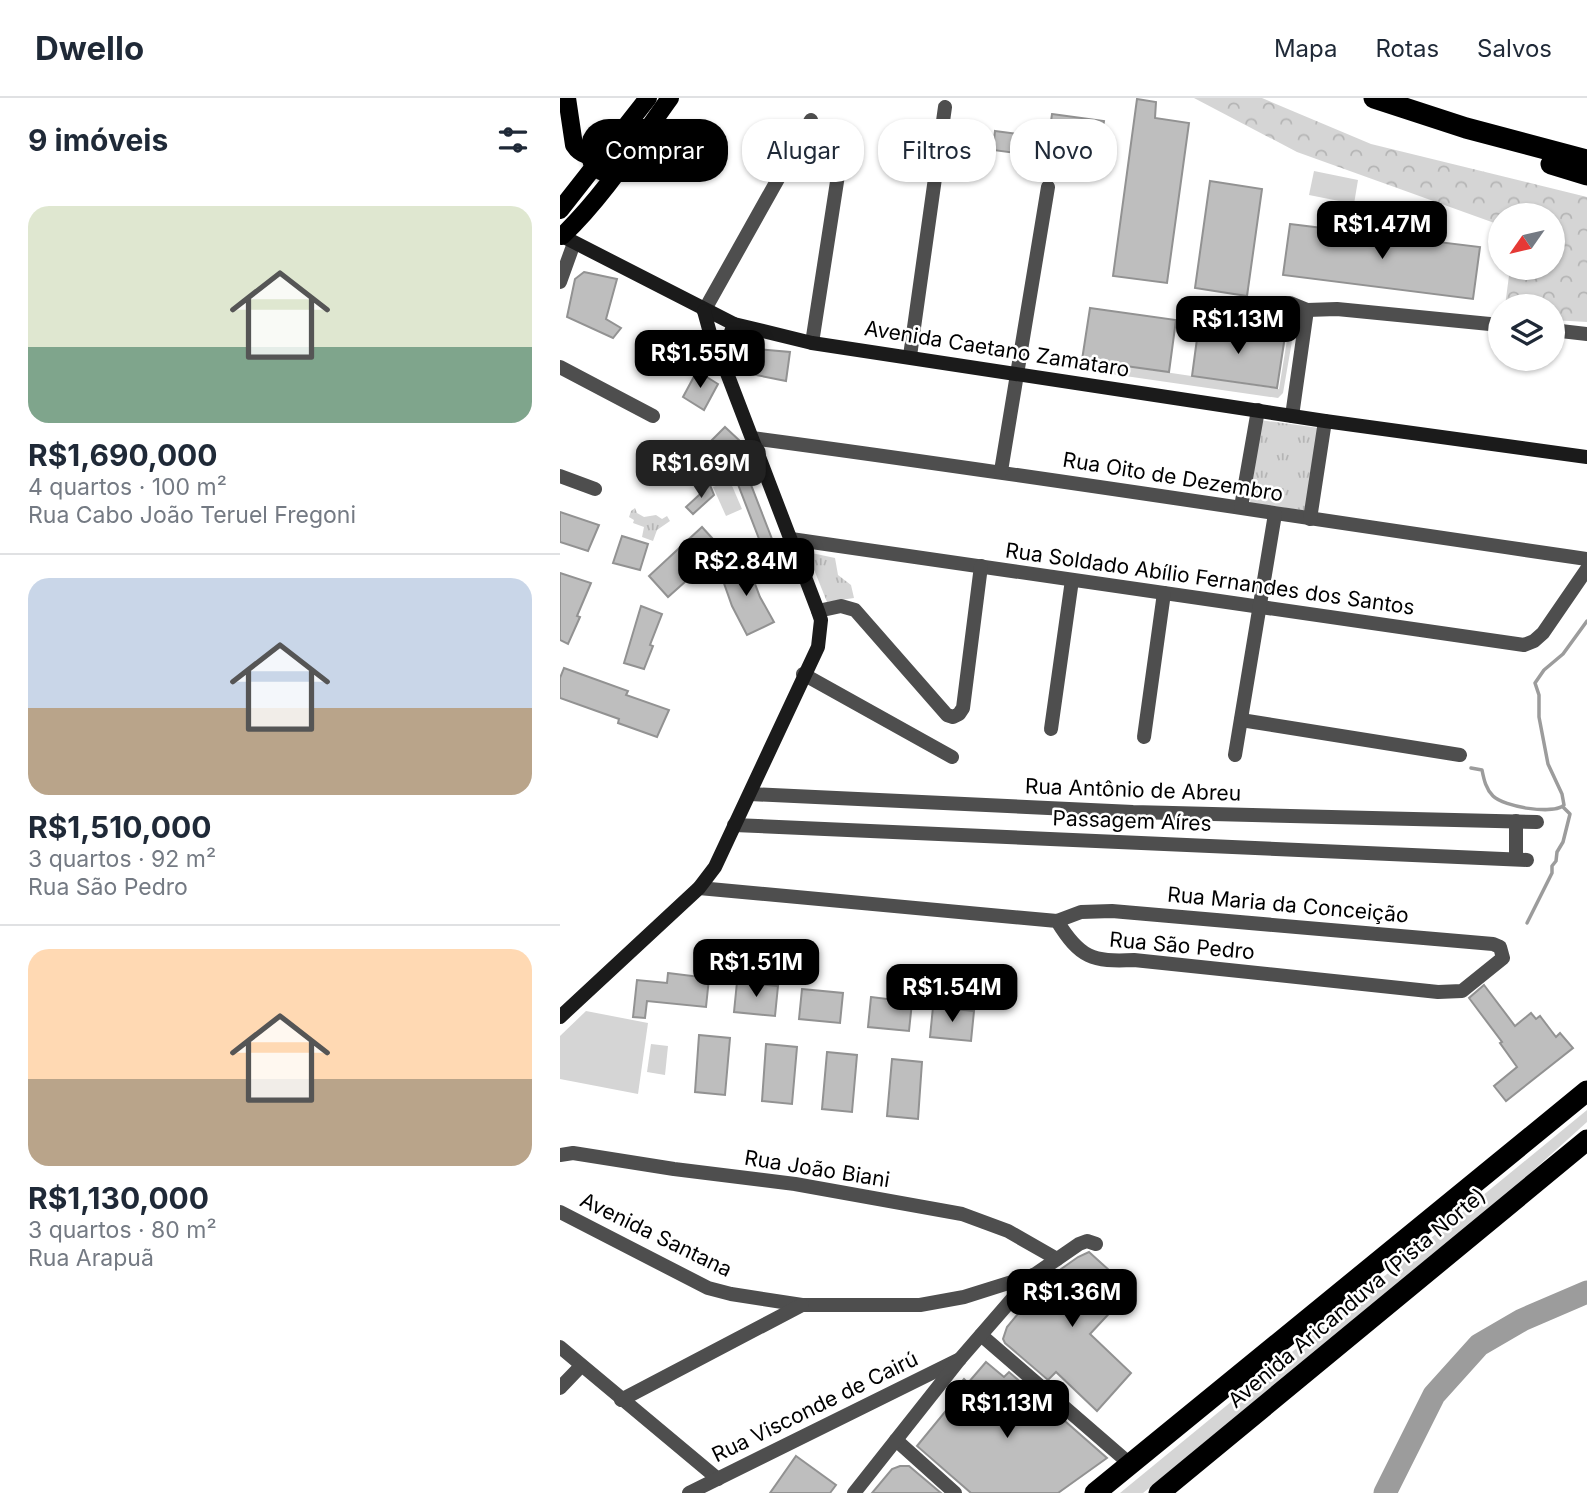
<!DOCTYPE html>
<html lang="pt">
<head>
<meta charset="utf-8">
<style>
  :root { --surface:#fff; --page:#f6f6f7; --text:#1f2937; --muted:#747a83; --line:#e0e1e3; --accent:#000 }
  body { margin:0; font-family:Inter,sans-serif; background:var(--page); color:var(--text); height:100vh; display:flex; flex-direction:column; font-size:26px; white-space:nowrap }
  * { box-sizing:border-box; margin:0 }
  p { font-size:23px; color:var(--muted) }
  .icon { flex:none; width:38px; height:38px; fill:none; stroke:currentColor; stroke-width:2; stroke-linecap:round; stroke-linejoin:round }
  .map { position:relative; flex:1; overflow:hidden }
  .drawer { display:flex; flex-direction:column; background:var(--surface); width:560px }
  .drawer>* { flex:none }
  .hud { position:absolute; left:21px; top:21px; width:665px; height:63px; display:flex; gap:14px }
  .needle { width:46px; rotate:236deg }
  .controls { position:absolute; left:928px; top:105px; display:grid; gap:14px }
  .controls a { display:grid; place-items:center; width:77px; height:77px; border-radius:50%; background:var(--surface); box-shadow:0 2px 5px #0004; font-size:35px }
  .price { position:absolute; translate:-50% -60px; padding:0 16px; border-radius:14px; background:var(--accent); color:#fff; font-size:23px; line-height:46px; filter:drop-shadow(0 2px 4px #0008) }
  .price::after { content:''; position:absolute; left:50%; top:42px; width:21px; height:16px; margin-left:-10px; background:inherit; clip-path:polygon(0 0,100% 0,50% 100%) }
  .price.active { background:#222; color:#fff }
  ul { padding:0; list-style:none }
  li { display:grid; align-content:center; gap:14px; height:371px; padding:0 28px }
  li+li { border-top:2px solid var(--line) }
  li span { display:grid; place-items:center; height:217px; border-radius:21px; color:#555 }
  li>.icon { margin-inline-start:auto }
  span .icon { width:126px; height:126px; fill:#fffc; stroke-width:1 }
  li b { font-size:30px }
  h2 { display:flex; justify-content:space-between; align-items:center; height:84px; padding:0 28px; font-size:30px }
  .pill { padding:0 24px; border-radius:28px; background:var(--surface); box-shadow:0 2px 5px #0004; font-size:24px; line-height:63px }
  .pill.active { background:var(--accent); color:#fff }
  header { display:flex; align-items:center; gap:42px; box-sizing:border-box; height:98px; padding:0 35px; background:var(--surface); border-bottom:2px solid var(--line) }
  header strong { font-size:33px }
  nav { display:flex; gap:38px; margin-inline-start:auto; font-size:24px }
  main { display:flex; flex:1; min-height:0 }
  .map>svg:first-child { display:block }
</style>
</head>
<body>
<header>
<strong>Dwello</strong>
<nav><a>Mapa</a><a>Rotas</a><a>Salvos</a></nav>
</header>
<main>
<section class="drawer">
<h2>9 imóveis<svg class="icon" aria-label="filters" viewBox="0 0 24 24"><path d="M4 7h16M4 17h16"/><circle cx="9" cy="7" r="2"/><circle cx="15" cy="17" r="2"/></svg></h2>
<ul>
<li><span style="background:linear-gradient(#dfe7d0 65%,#7fa58c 0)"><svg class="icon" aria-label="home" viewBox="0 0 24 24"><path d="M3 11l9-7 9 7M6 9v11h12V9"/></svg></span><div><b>R$1,690,000</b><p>4 quartos · 100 m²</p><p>Rua Cabo João Teruel Fregoni</p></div></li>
<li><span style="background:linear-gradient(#c9d6e8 60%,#b9a48a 0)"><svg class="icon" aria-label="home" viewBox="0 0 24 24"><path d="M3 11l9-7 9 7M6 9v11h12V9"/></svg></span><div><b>R$1,510,000</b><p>3 quartos · 92 m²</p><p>Rua São Pedro</p></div></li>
<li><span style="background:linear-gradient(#ffd9b3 60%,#b9a48a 0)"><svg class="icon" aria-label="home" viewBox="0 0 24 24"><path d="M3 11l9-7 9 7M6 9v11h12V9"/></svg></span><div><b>R$1,130,000</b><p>3 quartos · 80 m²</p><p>Rua Arapuã</p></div></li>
</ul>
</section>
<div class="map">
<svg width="1027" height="1395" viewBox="0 0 1027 1395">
  <defs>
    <pattern id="forest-crowns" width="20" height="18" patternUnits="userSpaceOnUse" patternTransform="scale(1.75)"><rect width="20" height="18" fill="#d5d5d5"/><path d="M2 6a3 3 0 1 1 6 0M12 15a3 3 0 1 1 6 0" fill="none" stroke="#b5b5b5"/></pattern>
    <pattern id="park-tufts" width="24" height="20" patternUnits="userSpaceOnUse" patternTransform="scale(1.75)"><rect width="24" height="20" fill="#d5d5d5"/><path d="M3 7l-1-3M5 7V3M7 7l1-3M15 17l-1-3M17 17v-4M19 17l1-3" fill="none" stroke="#b5b5b5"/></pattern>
  </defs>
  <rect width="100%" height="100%" fill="#fff"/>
  <g fill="#d5d5d5">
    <path d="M 754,73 L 798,82 L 794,106 L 749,97 Z"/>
    <path d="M 727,242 L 732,243 L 723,295 L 718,300 L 503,269 L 504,259 L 719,291 Z"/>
    <path d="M 170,383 L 182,411 L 166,418 L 153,389 Z"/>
    <path d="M 26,913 L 88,925 L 78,996 L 0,981 L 0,938 Z"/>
    <path d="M 91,946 L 108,948 L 105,977 L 87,974 Z"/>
    <path d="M 1027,1012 L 1027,1024 L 908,1131 L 583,1395 L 560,1395 Z"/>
  </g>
  <path fill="url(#forest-crowns)" d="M 634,0 L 702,0 L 811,46 L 1027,99 L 1027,224 L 992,222 L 992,208 L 945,208 L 950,170 L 992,170 L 992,117 L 940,117 L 940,127 L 737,54 Z"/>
  <g fill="url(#park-tufts)">
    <path d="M 700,322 L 759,330 L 748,413 L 690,405 Z"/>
    <path d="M 75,410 L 77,415 L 84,419 L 96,417 L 102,421 L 107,418 L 110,423 L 97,432 L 93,443 L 82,439 L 84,429 L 73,425 L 74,422 L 69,419 L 71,413 Z"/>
    <path d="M 247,454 L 275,460 L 278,477 L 291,487 L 294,500 L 267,504 Z"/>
  </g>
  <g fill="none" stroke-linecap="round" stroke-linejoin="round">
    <g stroke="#9c9c9c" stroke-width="3.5">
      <path d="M 911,670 L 922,672 C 924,682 926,691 933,698 C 944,709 993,717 1004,707 L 1002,696 L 988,666 L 979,619 L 979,597 L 975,585 L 984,572 L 1003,556 L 1027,523"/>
      <path d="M 967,825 L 992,775 L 992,768 L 996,763 L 997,754 L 1003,744 L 1010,716 L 1003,709"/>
    </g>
    <path stroke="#9c9c9c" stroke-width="23" d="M 825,1395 L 874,1297 L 919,1247 L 962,1222 L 1027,1194"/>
  </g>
  <g fill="#bebebe" stroke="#929292" stroke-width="2">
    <path d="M 577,1 L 596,4 L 595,20 L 629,25 L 607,185 L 553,178 Z"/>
    <path d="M 492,16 L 544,23 L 541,42 L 489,37 Z"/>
    <path d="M 435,33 L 487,40 L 485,59 L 433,52 Z"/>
    <path d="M 650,83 L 702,91 L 687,198 L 635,190 Z"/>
    <path d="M 730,126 L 920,149 L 913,201 L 723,177 Z"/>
    <path d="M 24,174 L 57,181 L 46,221 L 61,230 L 53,240 L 7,219 L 15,181 Z"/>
    <path d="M 530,210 L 616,222 L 609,274 L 522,262 Z"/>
    <path d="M 639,226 L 725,238 L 717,290 L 632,278 Z"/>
    <path d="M 195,251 L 230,254 L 226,283 L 191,276 Z"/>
    <path d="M 137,273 L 158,286 L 144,312 L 123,299 Z"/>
    <path d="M 165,329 L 181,344 L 176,348 L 224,472 L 213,477 L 167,358 L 161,364 L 145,349 Z"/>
    <path d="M 150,387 L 154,397 L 133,416 L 126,409 Z"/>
    <path d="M 0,414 L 39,427 L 28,453 L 0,444 Z"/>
    <path d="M 142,429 L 162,451 L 108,499 L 89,478 Z"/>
    <path d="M 62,438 L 88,446 L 80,472 L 53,465 Z"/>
    <path d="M 186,462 L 200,499 L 214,524 L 187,537 L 172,508 L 160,474 Z"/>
    <path d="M 0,475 L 31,485 L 17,518 L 20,519 L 8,546 L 0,542 Z"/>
    <path d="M 81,508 L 102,516 L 90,547 L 93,548 L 84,571 L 64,565 Z"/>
    <path d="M 4,570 L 68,593 L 66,597 L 109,612 L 97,639 L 58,625 L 59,621 L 0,600 L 0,580 Z"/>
    <path d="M 108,875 L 149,880 L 146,909 L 87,903 L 85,920 L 73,919 L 77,882 L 107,885 Z"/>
    <path d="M 177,884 L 218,888 L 215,918 L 174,914 Z"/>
    <path d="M 924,887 L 955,928 L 971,915 L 976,921 L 980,918 L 996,939 L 1000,935 L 1013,950 L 946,1003 L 934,988 L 957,969 L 940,945 L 942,944 L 909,900 Z"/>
    <path d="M 242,891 L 283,895 L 280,925 L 239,921 Z"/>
    <path d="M 311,899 L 352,904 L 349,933 L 308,929 Z"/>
    <path d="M 373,909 L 414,913 L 411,943 L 370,939 Z"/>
    <path d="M 139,937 L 170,940 L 165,997 L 135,994 Z"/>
    <path d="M 206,946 L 237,949 L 232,1006 L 202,1003 Z"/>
    <path d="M 267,954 L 297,957 L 292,1014 L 262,1011 Z"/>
    <path d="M 332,961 L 362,964 L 358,1021 L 327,1018 Z"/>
    <path d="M 529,1154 L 571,1192 L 530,1236 L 571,1275 L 537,1313 L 496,1274 L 488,1282 L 445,1245 L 443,1241 L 447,1229 L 487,1181 L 518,1159 Z"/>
    <path d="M 426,1264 L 444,1279 L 449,1274 L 547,1360 L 498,1395 L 411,1395 L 357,1348 L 394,1303 L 389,1299 L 404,1281 L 408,1285 Z"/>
    <path d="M 236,1358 L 276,1387 L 270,1395 L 210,1395 Z"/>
    <path d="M 340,1368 L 349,1368 L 381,1395 L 312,1395 L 332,1371 Z"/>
  </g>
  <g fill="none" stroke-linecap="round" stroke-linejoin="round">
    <g stroke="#4e4e4e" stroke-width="14">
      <path d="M 0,184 L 14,145"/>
      <path d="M 730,205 L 747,212 L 777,211 L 940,227"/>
      <path d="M 144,213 L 251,22"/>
      <path d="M 992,232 L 1027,236"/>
      <path d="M 252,245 L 285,32"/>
      <path d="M 350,258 L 385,9"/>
      <path d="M 0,269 L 93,318"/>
      <path d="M 732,318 L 747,212"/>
      <path d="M 192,340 C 471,377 749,421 1027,461"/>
      <path d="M 441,373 L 488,89"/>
      <path d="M 0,378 L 35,391"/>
      <path d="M 681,409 L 698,312"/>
      <path d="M 750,421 L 765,323"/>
      <path d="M 231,441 L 964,547 L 974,543 L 983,535 L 1027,471"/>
      <path d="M 258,513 L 281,508 L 295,512 L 387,617 L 393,619 L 399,616 L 403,610 L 421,468"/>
      <path d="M 243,576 L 392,659"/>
      <path d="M 681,622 L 900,657"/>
      <path d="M 491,631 L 512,482"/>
      <path d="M 584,639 L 604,495"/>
      <path d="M 675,657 L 715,416"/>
      <path d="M 190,696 L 573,714 L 977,724"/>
      <path d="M 174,727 L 967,762"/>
      <path d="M 956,761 L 956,723"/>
      <path d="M 139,790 L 497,823 L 521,814 L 552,813 L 933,846 L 940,849 L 943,860 L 902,893 L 878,894 L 574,862 C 532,864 520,860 497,823"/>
      <path d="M 0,1057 L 13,1055 L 114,1071 L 235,1086 L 402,1116 L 448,1133 L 497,1161"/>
      <path d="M 0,1114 L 148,1190 L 171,1196 L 242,1207 L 360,1207 L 404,1199 L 474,1177 L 519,1146 L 527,1143 L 536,1146"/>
      <path d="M 421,1237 L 570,1366"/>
      <path d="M 0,1249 L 158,1381"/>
      <path d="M 0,1290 L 21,1268"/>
      <path d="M 61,1302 L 242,1207"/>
      <path d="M 336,1342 L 395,1395"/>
      <path d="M 129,1395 L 400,1261"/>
      <path d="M 294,1395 L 400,1261 L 473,1177"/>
    </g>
    <g stroke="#1b1b1b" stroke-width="14">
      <path d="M 0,137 L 174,226 L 252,245 L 765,323 L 1027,359"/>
      <path d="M 165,269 L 166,247 L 174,226"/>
      <path d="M 0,919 L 139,790 L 155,769 L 258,549 L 261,522 L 258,513 L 165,270 L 153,246 L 144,213"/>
    </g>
    <g stroke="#000" stroke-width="18">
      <path d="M 7,0 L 14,47 C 21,58 31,59 43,58"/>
      <path d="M 0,112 L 88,0"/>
      <path d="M 2,138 C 44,98 76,47 110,0"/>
    </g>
    <g stroke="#000" stroke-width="21">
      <path d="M 814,0 L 906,30 L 1027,62"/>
      <path d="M 991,66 L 1027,77"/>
      <path d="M 535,1395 L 1027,993"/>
      <path d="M 599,1395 L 1027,1042"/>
    </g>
  </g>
  <g text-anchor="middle" stroke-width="5" stroke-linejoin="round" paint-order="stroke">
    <g font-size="21" fill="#000" stroke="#fff">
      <text transform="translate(437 251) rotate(9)" y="7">Avenida Caetano Zamataro</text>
      <text transform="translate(613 379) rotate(9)" y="7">Rua Oito de Dezembro</text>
      <text transform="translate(650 481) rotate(8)" y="7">Rua Soldado Abílio Fernandes dos Santos</text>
      <text transform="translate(573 692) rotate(2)" y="7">Rua Antônio de Abreu</text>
      <text transform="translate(572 723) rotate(2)" y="7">Passagem Aíres</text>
      <text transform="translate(728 807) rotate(5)" y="7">Rua Maria da Conceição</text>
      <text transform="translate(622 848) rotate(5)" y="7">Rua São Pedro</text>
      <text transform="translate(257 1071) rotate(9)" y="7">Rua João Biani</text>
      <text transform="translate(96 1137) rotate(26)" y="7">Avenida Santana</text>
      <text transform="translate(797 1200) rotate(-40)" y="7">Avenida Aricanduva (Pista Norte)</text>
      <text transform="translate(255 1309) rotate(-26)" y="7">Rua Visconde de Cairú</text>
    </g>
  </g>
</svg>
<div class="controls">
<a><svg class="needle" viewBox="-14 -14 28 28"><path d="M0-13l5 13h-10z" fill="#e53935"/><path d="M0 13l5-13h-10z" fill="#747a83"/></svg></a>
<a><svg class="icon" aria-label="layers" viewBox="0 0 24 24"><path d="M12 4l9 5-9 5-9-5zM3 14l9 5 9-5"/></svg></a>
</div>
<b class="price" style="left:822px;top:163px">R$1.47M</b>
<b class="price" style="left:678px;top:258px">R$1.13M</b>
<b class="price" style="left:140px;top:292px">R$1.55M</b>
<b class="price active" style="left:141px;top:402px">R$1.69M</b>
<b class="price" style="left:186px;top:500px">R$2.84M</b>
<b class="price" style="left:196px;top:901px">R$1.51M</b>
<b class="price" style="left:392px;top:926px">R$1.54M</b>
<b class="price" style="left:512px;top:1231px">R$1.36M</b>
<b class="price" style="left:447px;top:1342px">R$1.13M</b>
<div class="hud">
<a class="pill active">Comprar</a>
<a class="pill">Alugar</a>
<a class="pill">Filtros</a>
<a class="pill">Novo</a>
</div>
</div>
</main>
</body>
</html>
